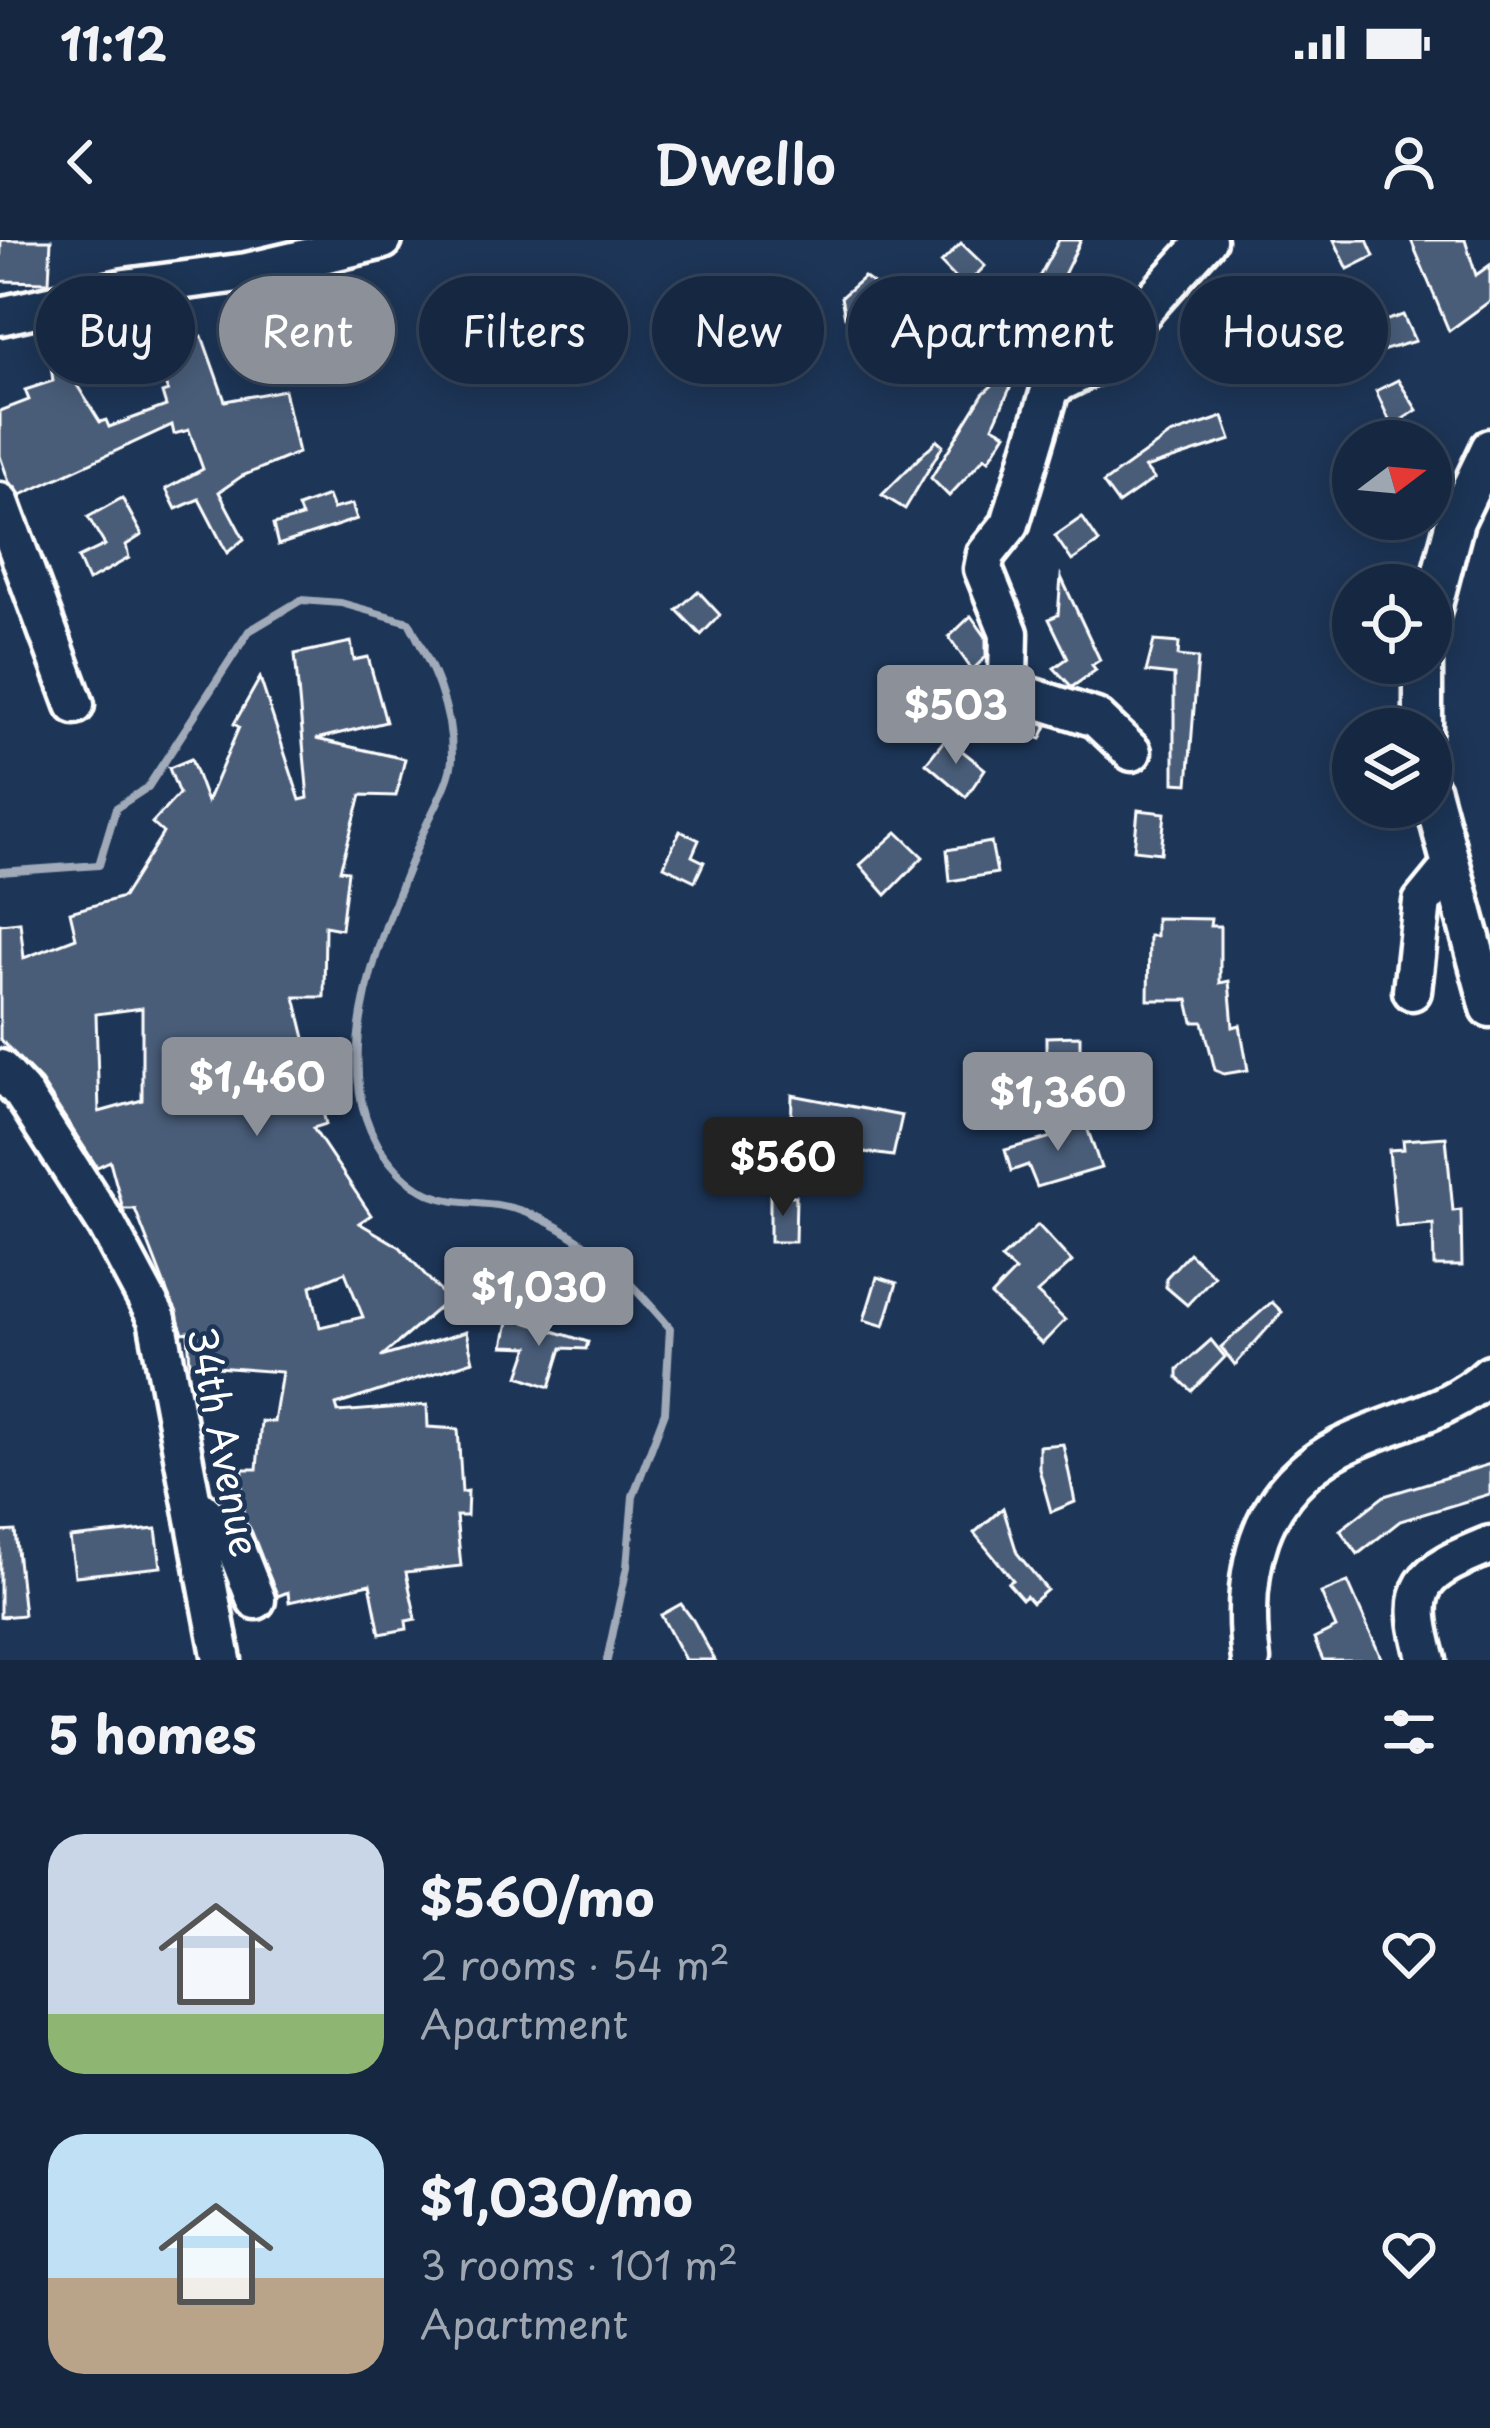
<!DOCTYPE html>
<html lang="en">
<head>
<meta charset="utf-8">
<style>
  :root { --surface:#162841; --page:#23344c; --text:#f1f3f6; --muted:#9ea6b1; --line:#35445a; --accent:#8c9099 }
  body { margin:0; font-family:"Playpen Sans",sans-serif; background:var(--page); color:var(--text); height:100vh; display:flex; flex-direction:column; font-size:45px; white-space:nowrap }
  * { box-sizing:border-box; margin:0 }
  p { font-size:39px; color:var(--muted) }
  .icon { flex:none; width:66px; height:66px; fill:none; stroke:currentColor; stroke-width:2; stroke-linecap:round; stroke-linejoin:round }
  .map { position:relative; height:1420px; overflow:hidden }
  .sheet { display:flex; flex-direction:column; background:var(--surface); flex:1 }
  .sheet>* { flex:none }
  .top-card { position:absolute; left:36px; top:36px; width:1419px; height:108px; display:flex; gap:24px }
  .needle { width:78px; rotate:74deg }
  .buttons { position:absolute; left:1332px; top:180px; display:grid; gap:24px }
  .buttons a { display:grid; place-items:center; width:120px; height:120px; border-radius:50%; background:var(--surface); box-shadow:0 6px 30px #0003,0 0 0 3px var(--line); font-size:60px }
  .price { position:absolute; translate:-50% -102px; padding:0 27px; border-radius:12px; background:var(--accent); color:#fff; font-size:39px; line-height:78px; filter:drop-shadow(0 3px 6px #0008) }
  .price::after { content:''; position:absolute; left:50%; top:72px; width:36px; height:27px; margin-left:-18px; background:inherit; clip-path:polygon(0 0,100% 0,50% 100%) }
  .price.active { background:#222; color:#fff }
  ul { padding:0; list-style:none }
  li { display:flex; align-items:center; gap:36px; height:300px; padding:0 48px }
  li span { display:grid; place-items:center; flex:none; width:336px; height:240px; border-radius:36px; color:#555 }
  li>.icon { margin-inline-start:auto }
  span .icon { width:144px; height:144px; fill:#fffc; stroke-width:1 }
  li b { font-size:51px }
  h2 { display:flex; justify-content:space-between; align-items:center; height:144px; padding:0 48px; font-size:51px }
  .pill { padding:0 42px; border-radius:54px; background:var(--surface); box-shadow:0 6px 30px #0003,0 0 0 3px var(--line); font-size:42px; line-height:108px }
  .pill.active { background:var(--accent); color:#fff }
  .status { display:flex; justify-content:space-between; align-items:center; height:84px; padding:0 60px; background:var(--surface); direction:ltr }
  .status svg { height:33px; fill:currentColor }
  header { display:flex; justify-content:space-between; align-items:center; height:156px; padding:0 48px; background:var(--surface); font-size:54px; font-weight:600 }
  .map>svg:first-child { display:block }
</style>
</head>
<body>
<div class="status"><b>11:12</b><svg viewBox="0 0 49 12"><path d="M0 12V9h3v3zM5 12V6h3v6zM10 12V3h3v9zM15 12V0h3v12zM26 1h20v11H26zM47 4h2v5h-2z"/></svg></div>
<header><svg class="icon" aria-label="back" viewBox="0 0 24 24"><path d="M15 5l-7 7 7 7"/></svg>Dwello<svg class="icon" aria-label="person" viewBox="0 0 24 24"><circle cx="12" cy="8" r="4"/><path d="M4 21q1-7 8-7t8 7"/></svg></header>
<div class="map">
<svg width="1490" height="1420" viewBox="0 0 1490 1420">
  <rect width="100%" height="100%" fill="#1d3557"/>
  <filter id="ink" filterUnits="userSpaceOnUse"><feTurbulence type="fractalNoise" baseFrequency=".00833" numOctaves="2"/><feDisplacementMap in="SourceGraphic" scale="24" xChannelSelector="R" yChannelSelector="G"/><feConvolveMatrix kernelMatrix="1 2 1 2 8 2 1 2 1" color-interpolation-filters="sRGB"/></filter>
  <g filter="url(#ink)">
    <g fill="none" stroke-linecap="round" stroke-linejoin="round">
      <path stroke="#a0aab8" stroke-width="8" d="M 0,632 L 99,625 L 116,568 L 148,547 L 249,391 L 301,360 L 341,363 L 409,382 C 432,426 453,468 452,519 C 451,542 431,573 422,595 C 385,686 316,834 391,923 C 439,980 473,951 530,974 C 588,997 631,1042 670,1088 L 665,1172 L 633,1256 L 627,1327 L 607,1420"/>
    </g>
    <g fill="#4a5d79" stroke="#fff" stroke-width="3" fill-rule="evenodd">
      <path d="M 1,0 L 51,0 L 49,42 L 0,41 Z"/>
      <path d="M 1059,0 L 1081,0 L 1057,49 L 1038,39 Z"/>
      <path d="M 1334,0 L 1367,0 L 1374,16 L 1348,29 Z"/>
      <path d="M 1411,0 L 1465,0 L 1476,35 L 1490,25 L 1490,61 L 1449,91 Z"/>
      <path d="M 961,3 L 985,26 L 964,47 L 941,23 Z"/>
      <path d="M 864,37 L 972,116 L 956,130 L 945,125 L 937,138 L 845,77 L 841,57 Z"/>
      <path d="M 360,46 L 362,68 L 293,81 L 289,60 Z"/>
      <path d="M 183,63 L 191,99 L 202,96 L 225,161 L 284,150 L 298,213 L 242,236 L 219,252 L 244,299 L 227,313 L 199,259 L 176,269 L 166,249 L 203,229 L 189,190 L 174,194 L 172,185 L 21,255 L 9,242 L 0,216 L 0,171 L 29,160 L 25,150 L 53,141 L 47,97 L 100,182 L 106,180 L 109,187 L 166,166 L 162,153 L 168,151 L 142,86 L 81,108 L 74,83 Z"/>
      <path d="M 1403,75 L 1415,101 L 1352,120 L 1343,94 Z"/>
      <path d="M 1025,115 L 993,186 L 1006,193 L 989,220 L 985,217 L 949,256 L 931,238 L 983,154 Z"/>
      <path d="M 1398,140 L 1417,170 L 1392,186 L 1376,151 Z"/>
      <path d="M 1223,177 L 1231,200 L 1145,228 L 1154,239 L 1118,264 L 1103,243 L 1170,195 Z"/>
      <path d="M 937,200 L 943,205 L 905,269 L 882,255 Z"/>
      <path d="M 328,256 L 333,269 L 352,264 L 357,279 L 278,305 L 273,285 L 302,277 L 298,267 Z"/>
      <path d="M 122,258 L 142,295 L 126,305 L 129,318 L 88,341 L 78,318 L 105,305 L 88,277 Z"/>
      <path d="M 1082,277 L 1099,302 L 1072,321 L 1055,296 Z"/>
      <path d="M 1061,337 L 1100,420 L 1092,425 L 1096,430 L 1072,447 L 1054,428 L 1068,418 L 1049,379 L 1058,375 Z"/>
      <path d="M 698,351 L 720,375 L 701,395 L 677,370 Z"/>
      <path d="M 971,376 L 986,397 L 986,417 L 972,430 L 949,397 Z"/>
      <path d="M 1154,401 L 1179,403 L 1178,416 L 1198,418 L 1188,544 L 1174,543 L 1174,435 L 1146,432 Z"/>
      <path d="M 351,402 L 354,420 L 368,417 L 386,482 L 316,499 L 405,519 L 396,556 L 361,555 L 340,630 L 348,631 L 341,689 L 325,686 L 324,757 L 295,757 L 326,884 L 313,888 L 371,975 L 359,983 L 400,1007 L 448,1060 L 381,1117 L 466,1092 L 473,1121 L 336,1165 L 338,1172 L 427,1165 L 428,1187 L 458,1189 L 462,1252 L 468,1251 L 467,1276 L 456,1276 L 461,1326 L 406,1332 L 416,1379 L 406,1381 L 407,1389 L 380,1394 L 370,1344 L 289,1362 L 288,1352 L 278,1356 L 244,1280 L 242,1259 L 243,1229 L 257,1229 L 261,1181 L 274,1182 L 282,1132 L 190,1125 L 188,1092 L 183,1093 L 135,969 L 123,969 L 110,921 L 97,927 L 41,841 L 0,799 L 0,684 L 20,682 L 24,718 L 76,698 L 70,672 L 123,657 L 163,593 L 152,583 L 179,554 L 169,528 L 191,519 L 207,562 L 239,487 L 234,484 L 260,438 L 300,560 L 308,558 L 295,414 ZM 142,768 L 142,860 L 99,872 L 96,774 ZM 345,1032 L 363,1077 L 320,1087 L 311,1046 Z"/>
      <path d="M 992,456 L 1007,473 L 1047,486 L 1041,499 L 988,481 L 991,476 L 984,472 Z"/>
      <path d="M 946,498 L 985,529 L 966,557 L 926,523 Z"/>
      <path d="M 1138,570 L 1165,573 L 1161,613 L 1134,610 Z"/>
      <path d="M 680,591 L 699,600 L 692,616 L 704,622 L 695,641 L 664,626 Z"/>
      <path d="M 897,592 L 923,617 L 886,655 L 860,625 Z"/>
      <path d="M 991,602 L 997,633 L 950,641 L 947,610 Z"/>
      <path d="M 1156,678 L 1211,679 L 1210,686 L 1220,686 L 1220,743 L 1229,741 L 1233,787 L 1240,785 L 1248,830 L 1224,834 L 1215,830 L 1203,782 L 1193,782 L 1188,760 L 1148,760 L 1149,696 L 1156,696 Z"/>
      <path d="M 1080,796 L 1080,825 L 1046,825 L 1046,797 Z"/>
      <path d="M 792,855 L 902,876 L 893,916 L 791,902 Z"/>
      <path d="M 1082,873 L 1101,928 L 1037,947 L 1028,925 L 1011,931 L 1005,910 L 1066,893 L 1061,880 Z"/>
      <path d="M 1446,897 L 1453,971 L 1461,970 L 1462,1026 L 1434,1026 L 1433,984 L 1396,987 L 1389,910 L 1404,909 L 1403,900 Z"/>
      <path d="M 770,955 L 796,956 L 795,1002 L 770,1002 Z"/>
      <path d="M 1038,985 L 1072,1022 L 1037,1053 L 1065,1080 L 1042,1104 L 991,1056 L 1015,1031 L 1001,1019 Z"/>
      <path d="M 1189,1013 L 1214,1036 L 1187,1065 L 1166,1047 L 1166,1038 Z"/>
      <path d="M 877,1037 L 897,1043 L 884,1086 L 864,1080 Z"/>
      <path d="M 1272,1062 L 1282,1072 L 1235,1125 L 1221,1107 Z"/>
      <path d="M 509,1077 L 588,1102 L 586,1109 L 562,1108 L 550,1147 L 519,1136 L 529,1107 L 503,1106 Z"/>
      <path d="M 1211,1100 L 1225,1117 L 1192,1151 L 1178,1138 L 1178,1129 Z"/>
      <path d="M 1063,1204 L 1075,1262 L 1051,1272 L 1039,1229 L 1039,1206 Z"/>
      <path d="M 1490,1224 L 1490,1254 L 1400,1281 L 1358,1314 L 1340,1290 L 1384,1256 Z"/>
      <path d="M 1003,1268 L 1017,1313 L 1047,1350 L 1032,1363 L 1026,1356 L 1022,1359 L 1008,1343 L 1013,1340 L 974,1293 Z"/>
      <path d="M 156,1289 L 161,1327 L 75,1336 L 70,1298 Z"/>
      <path d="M 15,1291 L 24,1375 L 0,1377 L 0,1292 Z"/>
      <path d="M 1348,1342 L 1382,1420 L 1323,1420 L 1314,1399 L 1336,1388 L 1321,1353 Z"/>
      <path d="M 681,1364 L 693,1380 L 715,1420 L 685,1420 L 661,1375 Z"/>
    </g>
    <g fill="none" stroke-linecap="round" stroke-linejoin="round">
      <defs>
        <g id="minor">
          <path d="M 0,76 L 125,48 L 247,32 L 383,0"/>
          <path d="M 0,262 L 75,465"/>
          <path d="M 1431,373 L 1455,281 L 1490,208"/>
          <path d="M 1423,423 L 1423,489"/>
          <path d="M 1132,512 L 1096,478 L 1015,452 L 1008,438 L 1009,393 L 983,329 L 986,314 L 1010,284 L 1051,147 L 1093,126 L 1207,0"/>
          <path d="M 1431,551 L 1490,768"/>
          <path d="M 1412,751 L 1422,662 L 1449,629"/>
          <path d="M 0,829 L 22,853 L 107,985 L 157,1079 L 222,1420"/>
          <path d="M 193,1263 L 232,1299 L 256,1360"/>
          <path d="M 1251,1420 C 1240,1333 1256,1251 1341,1207 C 1392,1181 1447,1174 1490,1134"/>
          <path d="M 1427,1420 C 1405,1344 1420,1333 1490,1305"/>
        </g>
      </defs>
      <use href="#minor" stroke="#fff" stroke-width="45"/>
      <use href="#minor" stroke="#1d3557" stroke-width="36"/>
    </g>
  </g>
  <g text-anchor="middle" stroke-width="9" stroke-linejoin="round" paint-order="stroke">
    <g font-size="39" fill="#fff" stroke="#1d3557">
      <text transform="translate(223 1202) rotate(79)" y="14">34th Avenue</text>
    </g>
  </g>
</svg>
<div class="buttons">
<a><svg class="needle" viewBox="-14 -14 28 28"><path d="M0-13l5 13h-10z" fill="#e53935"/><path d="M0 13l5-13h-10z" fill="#9ea6b1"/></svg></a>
<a><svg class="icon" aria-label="locate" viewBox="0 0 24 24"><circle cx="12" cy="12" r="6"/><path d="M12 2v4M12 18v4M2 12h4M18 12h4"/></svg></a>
<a><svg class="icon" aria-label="layers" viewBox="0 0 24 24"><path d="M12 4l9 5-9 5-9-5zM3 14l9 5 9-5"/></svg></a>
</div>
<b class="price" style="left:956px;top:527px">$503</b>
<b class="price" style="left:257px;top:899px">$1,460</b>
<b class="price" style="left:1058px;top:914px">$1,360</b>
<b class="price active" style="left:783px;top:979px">$560</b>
<b class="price" style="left:539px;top:1109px">$1,030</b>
<div class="top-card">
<a class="pill">Buy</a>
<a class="pill active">Rent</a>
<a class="pill">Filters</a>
<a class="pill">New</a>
<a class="pill">Apartment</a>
<a class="pill">House</a>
</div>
</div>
<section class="sheet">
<h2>5 homes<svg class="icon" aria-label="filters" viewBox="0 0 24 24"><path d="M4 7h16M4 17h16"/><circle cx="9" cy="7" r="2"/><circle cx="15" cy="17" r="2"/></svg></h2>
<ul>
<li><span style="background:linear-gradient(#c9d6e8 75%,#8fb573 0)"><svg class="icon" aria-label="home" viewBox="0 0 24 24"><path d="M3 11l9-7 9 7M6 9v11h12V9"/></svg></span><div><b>$560/mo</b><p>2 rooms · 54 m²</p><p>Apartment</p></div><svg class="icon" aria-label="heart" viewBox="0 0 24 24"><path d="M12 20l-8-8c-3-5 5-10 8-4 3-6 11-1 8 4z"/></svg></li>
<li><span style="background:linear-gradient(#bfe0f5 60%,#b9a48a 0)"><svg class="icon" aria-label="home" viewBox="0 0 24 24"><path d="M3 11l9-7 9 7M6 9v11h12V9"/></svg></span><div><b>$1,030/mo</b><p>3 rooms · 101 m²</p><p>Apartment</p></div><svg class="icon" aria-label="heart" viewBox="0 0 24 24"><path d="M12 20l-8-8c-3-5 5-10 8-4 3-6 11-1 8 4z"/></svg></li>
</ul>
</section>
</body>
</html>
